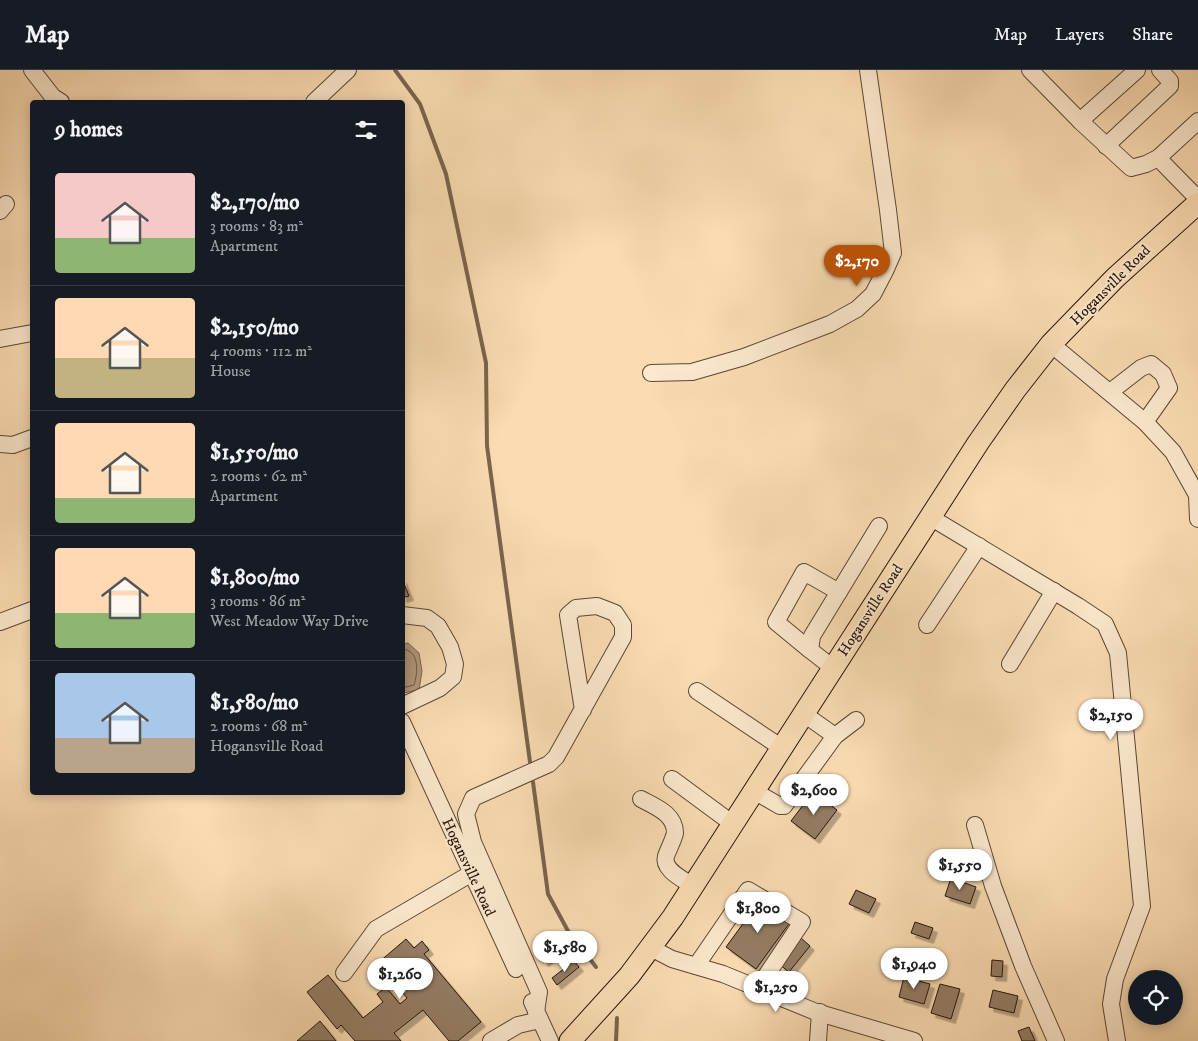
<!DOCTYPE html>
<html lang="en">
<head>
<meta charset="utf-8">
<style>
  :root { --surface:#171b24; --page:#242831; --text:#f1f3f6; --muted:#9ea1a6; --line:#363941; --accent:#b45309 }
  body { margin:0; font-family:"IM FELL DW Pica",serif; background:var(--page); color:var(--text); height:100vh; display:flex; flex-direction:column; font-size:19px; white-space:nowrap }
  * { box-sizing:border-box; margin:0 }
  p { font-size:16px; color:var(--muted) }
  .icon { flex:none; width:28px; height:28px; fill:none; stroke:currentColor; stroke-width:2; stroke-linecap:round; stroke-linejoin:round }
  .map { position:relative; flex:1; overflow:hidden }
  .panel { position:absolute; left:30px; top:30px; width:375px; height:695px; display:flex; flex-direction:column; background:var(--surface); border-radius:5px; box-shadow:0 2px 12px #0003 }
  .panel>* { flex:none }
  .tools { position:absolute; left:1128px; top:900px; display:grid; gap:10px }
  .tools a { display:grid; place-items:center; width:55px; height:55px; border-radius:50%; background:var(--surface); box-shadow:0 2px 12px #0003; font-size:25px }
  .price { position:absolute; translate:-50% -42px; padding:0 11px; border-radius:18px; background:#fff; color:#222; font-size:16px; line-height:32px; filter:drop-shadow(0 1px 2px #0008) }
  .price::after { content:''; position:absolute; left:50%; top:30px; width:15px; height:11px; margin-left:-8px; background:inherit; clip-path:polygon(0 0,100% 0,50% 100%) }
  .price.active { background:var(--accent); color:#fff }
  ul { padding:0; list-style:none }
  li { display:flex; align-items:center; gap:15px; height:125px; padding:0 25px }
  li+li { border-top:1px solid var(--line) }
  li span { display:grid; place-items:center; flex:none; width:140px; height:100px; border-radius:5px; color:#555 }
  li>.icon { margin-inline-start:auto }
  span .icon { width:60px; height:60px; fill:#fffc; stroke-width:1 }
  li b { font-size:21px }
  h2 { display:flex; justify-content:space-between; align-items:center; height:60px; padding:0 25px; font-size:21px }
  header { display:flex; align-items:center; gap:30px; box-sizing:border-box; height:70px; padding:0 25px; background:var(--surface); border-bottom:1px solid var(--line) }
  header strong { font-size:24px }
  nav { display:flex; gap:28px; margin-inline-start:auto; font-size:18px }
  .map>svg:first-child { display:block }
</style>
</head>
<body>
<header>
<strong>Map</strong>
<nav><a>Map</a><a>Layers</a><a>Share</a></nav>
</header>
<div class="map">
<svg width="1198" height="971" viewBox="0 0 1198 971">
  <defs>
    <filter id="shadow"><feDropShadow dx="4.5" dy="4.5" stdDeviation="0" flood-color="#0004"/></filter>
  </defs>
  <rect width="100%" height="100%" fill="#fbdcb2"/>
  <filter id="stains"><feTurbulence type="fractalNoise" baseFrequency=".004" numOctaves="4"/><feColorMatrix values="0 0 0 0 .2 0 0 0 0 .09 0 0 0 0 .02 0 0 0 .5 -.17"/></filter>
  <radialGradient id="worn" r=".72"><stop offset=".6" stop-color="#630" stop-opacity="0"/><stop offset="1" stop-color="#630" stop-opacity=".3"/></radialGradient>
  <path fill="#b2987a" stroke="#7a644e" d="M 408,573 L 419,583 L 422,601 L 419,620 L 403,623 L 403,574 Z"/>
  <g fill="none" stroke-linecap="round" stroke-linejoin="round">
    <path stroke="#6c5644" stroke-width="1" d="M 402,579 C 420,580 418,603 414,615 L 402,618"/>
    <g stroke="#7a644e" stroke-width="4">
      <path d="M 395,0 L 420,34 L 446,104 L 486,293 L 487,376 L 530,692"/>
      <path d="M 533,712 L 548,824 L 568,861 L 596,897"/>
      <path d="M 616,971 L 617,948"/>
    </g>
  </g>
  <g fill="#947c63" stroke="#25150d" filter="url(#shadow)">
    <path d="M 402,509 L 409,526 L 402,528 Z"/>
    <path d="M 813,722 L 837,740 L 815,769 L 791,751 Z"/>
    <path d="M 951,808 L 976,817 L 970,834 L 945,826 Z"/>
    <path d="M 856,820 L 876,829 L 869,843 L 849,834 Z"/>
    <path d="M 761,829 L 791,851 L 756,899 L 726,877 Z"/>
    <path d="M 915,852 L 933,858 L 929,869 L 911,863 Z"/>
    <path d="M 801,868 L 810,876 L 789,902 L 779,894 Z"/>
    <path d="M 406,869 L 414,878 L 422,871 L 429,880 L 424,884 L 481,952 L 458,971 L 449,971 L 423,940 L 394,963 L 401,971 L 355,971 L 341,955 L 337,959 L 307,922 L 328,905 L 363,948 L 383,932 L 377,924 L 386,917 L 400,934 L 407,928 L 378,893 Z"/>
    <path d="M 563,870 L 567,876 L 544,892 L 540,885 Z"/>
    <path d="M 992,890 L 1003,891 L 1002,907 L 991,906 Z"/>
    <path d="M 574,891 L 579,897 L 557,915 L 552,908 Z"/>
    <path d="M 904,907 L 930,914 L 924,934 L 899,927 Z"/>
    <path d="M 940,914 L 960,919 L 951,949 L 931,943 Z"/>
    <path d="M 993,920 L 1018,926 L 1014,943 L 989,937 Z"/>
    <path d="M 320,951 L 336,971 L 297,971 Z"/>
    <path d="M 1029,957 L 1035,971 L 1022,971 L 1018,961 Z"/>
  </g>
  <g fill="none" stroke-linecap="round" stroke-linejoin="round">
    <defs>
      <g id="minor">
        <path d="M 32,0 L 53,27 L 61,32"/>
        <path d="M 1030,0 L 1081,52 L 1131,98 L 1146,94 L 1158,88 L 1198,51"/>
        <path d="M 314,32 L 348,0"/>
        <path d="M 1080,51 L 1137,0"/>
        <path d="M 1106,76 L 1170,16 L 1170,11 L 1160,0"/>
        <path d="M 1158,88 L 1198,129"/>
        <path d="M 0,141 L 6,134"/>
        <path d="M 0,269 L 32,263"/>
        <path d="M 1051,274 L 1145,352 L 1173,382 L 1197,425 L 1198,449"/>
        <path d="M 651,303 L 692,302 L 744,287 L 830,254 L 857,239 L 873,224 L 885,201 L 893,183 L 888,140 L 868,0"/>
        <path d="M 1110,322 L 1141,298 L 1151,294 L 1163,304 L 1169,318 L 1145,352"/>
        <path d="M 0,374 L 13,375 L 32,368"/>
        <path d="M 930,447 L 1078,536 L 1105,554 L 1118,583 L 1142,836 L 1115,909 L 1111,934 L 1117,971"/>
        <path d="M 402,545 L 427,548 L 438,556 L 450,577 L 455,594 L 453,607 L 440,618 L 402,636"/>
        <path d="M 0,552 L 32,540"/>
        <path d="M 927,555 L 979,476"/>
        <path d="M 810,580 L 776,552 L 804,502 L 839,522"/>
        <path d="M 1010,594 L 1054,521"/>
        <path d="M 833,598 L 810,580 L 812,566 L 879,456"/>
        <path d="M 697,621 L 782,678"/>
        <path d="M 804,644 L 835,666"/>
        <path d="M 402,652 L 516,899"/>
        <path d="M 672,709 L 733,754"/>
        <path d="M 754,721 L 780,736 L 784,736 L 835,666 L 856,650"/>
        <path d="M 641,729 C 656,737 675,744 675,763 C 673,771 669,778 666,786 C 662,800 683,809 693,816"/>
        <path d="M 975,755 L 993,816 L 1023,896 L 1056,971"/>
        <path d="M 651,878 L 672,889 L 723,904 L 816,942 L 914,971"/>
        <path d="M 696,896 L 748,820 L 802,852 L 758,918"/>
        <path d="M 344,903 L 376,859 L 472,803"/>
        <path d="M 532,932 L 550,971"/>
        <path d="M 536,942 L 539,922 L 473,772 L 466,744 L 473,728 L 549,694 L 556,687 L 623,567 L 623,555 L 615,543 L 597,536 L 576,538 L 568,545 L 583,640"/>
        <path d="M 491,971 L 518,955 L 540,950"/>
        <path d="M 818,971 L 820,942"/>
      </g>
      <path id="major" d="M 570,971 L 629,906 L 673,847 L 978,373 L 1015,320 L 1051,274 L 1115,208 L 1198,133"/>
    </defs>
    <use href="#minor" stroke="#5a4736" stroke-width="18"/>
    <use href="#major" stroke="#25150d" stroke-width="23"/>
    <use href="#minor" stroke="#fce8cd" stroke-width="16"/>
    <use href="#major" stroke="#fbdcb2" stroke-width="21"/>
  </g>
  <g text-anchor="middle" stroke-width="4" stroke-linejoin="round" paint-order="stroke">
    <g font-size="15" fill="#25150d" stroke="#fce8cd">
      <text transform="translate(1110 215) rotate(-45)" y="5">Hogansville Road</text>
      <text transform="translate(870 540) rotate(-57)" y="5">Hogansville Road</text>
      <text transform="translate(469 797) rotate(65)" y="5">Hogansville Road</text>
    </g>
  </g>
  <rect width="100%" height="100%" filter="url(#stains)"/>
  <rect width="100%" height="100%" fill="url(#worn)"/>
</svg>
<div class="tools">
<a><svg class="icon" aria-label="locate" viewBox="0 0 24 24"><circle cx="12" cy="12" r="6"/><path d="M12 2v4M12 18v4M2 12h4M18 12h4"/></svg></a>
</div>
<b class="price active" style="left:857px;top:217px">$2,170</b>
<b class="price" style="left:1111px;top:671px">$2,150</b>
<b class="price" style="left:814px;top:746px">$2,600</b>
<b class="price" style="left:960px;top:821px">$1,550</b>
<b class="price" style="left:758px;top:864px">$1,800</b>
<b class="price" style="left:565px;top:903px">$1,580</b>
<b class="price" style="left:914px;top:920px">$1,940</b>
<b class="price" style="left:400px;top:930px">$1,260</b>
<b class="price" style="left:776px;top:943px">$1,250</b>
<section class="panel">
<h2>9 homes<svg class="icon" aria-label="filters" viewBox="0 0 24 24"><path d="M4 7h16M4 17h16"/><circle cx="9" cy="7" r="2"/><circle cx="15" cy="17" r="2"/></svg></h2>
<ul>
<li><span style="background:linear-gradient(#f6c9c9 65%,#8fb573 0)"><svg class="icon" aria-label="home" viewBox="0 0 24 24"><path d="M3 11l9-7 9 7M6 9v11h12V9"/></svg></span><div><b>$2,170/mo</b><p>3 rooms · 83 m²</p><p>Apartment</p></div></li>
<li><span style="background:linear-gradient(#ffd9b3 60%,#c2b280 0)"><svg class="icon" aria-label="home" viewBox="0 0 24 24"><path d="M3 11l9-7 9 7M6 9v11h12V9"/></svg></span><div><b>$2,150/mo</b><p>4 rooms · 112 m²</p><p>House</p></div></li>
<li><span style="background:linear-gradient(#ffd9b3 75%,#8fb573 0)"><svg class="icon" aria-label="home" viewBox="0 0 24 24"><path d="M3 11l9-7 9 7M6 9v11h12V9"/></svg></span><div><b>$1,550/mo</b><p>2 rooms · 62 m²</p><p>Apartment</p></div></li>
<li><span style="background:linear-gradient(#ffd9b3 65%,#8fb573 0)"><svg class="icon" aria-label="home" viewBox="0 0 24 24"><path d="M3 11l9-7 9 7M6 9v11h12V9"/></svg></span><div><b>$1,800/mo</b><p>3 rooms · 86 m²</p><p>West Meadow Way Drive</p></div></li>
<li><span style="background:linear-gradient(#a9c7e8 65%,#b9a48a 0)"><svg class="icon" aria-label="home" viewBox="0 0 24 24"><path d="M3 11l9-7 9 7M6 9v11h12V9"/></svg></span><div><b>$1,580/mo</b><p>2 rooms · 68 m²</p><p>Hogansville Road</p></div></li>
</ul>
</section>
</div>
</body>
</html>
